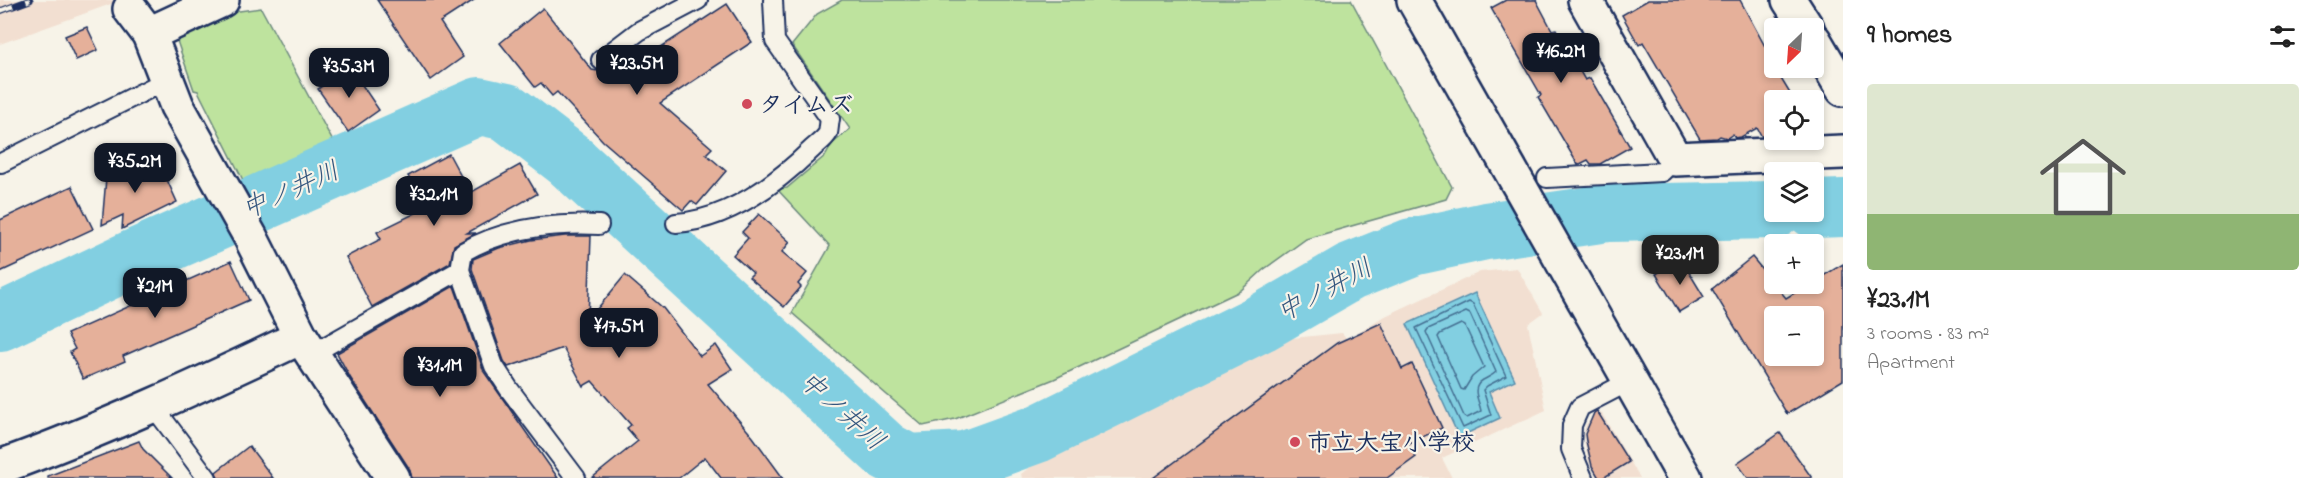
<!DOCTYPE html>
<html lang="en">
<head>
<meta charset="utf-8">
<style>
  :root { --surface:#fff; --page:#f2f2f2; --text:#222; --muted:#767676; --accent:#111827 }
  body { margin:0; font-family:"Indie Flower","Klee One",sans-serif; background:var(--page); color:var(--text); height:100vh; display:flex; flex-direction:column; font-size:22px; white-space:nowrap }
  * { box-sizing:border-box; margin:0 }
  p { font-size:20px; color:var(--muted) }
  .icon { flex:none; width:33px; height:33px; fill:none; stroke:currentColor; stroke-width:2; stroke-linecap:round; stroke-linejoin:round }
  .map { position:relative; flex:1; overflow:hidden }
  .details { display:flex; flex-direction:column; background:var(--surface); width:480px }
  .details>* { flex:none }
  .needle { width:39px; rotate:205deg }
  .fabs { position:absolute; left:1764px; top:18px; display:grid; gap:12px }
  .fabs a { display:grid; place-items:center; width:60px; height:60px; border-radius:6px; background:var(--surface); box-shadow:0 3px 9px #0003; font-size:30px }
  .price { position:absolute; translate:-50% -51px; padding:0 14px; border-radius:12px; background:var(--accent); color:#fff; font-size:20px; line-height:39px; filter:drop-shadow(0 2px 3px #0008) }
  .price::after { content:''; position:absolute; left:50%; top:36px; width:18px; height:14px; margin-left:-9px; background:inherit; clip-path:polygon(0 0,100% 0,50% 100%) }
  .price.current { background:#222; color:#fff }
  ul { padding:0; list-style:none }
  li { display:grid; align-content:center; gap:12px; height:318px; padding:0 24px }
  li span { display:grid; place-items:center; height:186px; border-radius:6px; color:#555 }
  li>.icon { margin-inline-start:auto }
  span .icon { width:108px; height:108px; fill:#fffc; stroke-width:1 }
  li b { font-size:26px }
  h2 { display:flex; justify-content:space-between; align-items:center; height:72px; padding:0 24px; font-size:26px }
  main { display:flex; flex:1; min-height:0 }
  .map>svg:first-child { display:block }
</style>
</head>
<body>
<main>
<div class="map">
<svg width="1843" height="478" viewBox="0 0 1843 478">
  <rect width="100%" height="100%" fill="#f7f3e8"/>
  <filter id="ink" filterUnits="userSpaceOnUse"><feTurbulence type="fractalNoise" baseFrequency=".0167" numOctaves="2"/><feDisplacementMap in="SourceGraphic" scale="12" xChannelSelector="R" yChannelSelector="G"/><feConvolveMatrix kernelMatrix="1 2 1 2 8 2 1 2 1" color-interpolation-filters="sRGB"/></filter>
  <g filter="url(#ink)">
    <g fill="#f2dfd1">
      <path d="M 0,0 L 122,0 L 0,44 Z"/>
      <path d="M 1517,268 L 1543,313 L 1528,324 L 1546,410 L 1442,458 L 1452,478 L 1022,478 L 1021,474 L 1041,458 L 1283,339 L 1342,333 L 1347,339 L 1381,318 L 1480,272 Z"/>
      <path d="M 1601,412 L 1640,478 L 1597,478 L 1589,462 L 1583,436 L 1586,424 Z"/>
    </g>
    <g fill="#bee39e" stroke="#6c897e" stroke-width="1.5">
      <path d="M 842,0 L 1351,0 L 1452,187 L 1446,199 L 1306,239 L 1263,270 L 1240,291 L 1054,379 L 955,419 L 923,426 L 792,313 L 830,246 L 777,189 L 787,188 L 826,155 L 832,144 L 850,129 L 792,45 L 817,14 Z"/>
      <path d="M 261,8 L 337,149 L 247,188 L 198,91 L 194,90 L 176,38 L 232,12 Z"/>
    </g>
    <path fill="#82cfe1" stroke="#598fad" stroke-width="1.5" d="M 1475,293 L 1515,380 L 1489,392 L 1500,418 L 1459,437 L 1407,324 Z"/>
    <g fill="none" stroke-linecap="round" stroke-linejoin="round">
      <g stroke="#446f92" stroke-width="1.5">
        <path d="M 1469,302 L 1473,304 L 1506,376 L 1487,386 L 1483,390 L 1491,415 L 1463,428 L 1416,328 Z"/>
        <path d="M 1466,312 L 1470,314 L 1496,372 C 1492,376 1488,377 1483,380 C 1470,388 1479,400 1481,411 L 1467,418 L 1464,416 L 1426,332 L 1428,329 Z"/>
        <path d="M 1461,324 L 1465,326 L 1484,367 L 1472,377 L 1464,390 L 1461,389 L 1438,337 L 1440,334 Z"/>
      </g>
      <g stroke="#82cfe1" stroke-width="58">
        <path d="M 1814,209 L 1843,208"/>
        <path d="M 0,322 L 137,257 L 479,106 L 507,112 L 568,159 L 886,451 L 908,463 L 965,460 L 1037,434 L 1261,323 L 1350,272 L 1412,247 L 1486,231 L 1607,213 L 1774,210"/>
      </g>
    </g>
    <g fill="#e5b09a" stroke="#1b2f5e" stroke-width="1.5" fill-rule="evenodd">
      <path d="M 377,0 L 474,0 L 440,22 L 463,57 L 431,80 Z"/>
      <path d="M 1506,0 L 1536,0 L 1552,30 L 1556,29 L 1585,80 L 1590,78 L 1630,147 L 1600,164 L 1591,164 L 1588,160 L 1578,165 L 1538,97 L 1541,95 L 1491,8 Z"/>
      <path d="M 1648,0 L 1740,0 L 1767,50 L 1770,47 L 1774,54 L 1774,68 L 1782,68 L 1786,74 L 1780,77 L 1794,100 L 1774,100 L 1774,136 L 1762,137 L 1757,128 L 1741,137 L 1735,138 L 1733,134 L 1727,138 L 1720,136 L 1717,138 L 1700,139 L 1643,42 L 1639,45 L 1622,15 Z"/>
      <path d="M 727,4 L 752,42 L 660,103 L 712,148 L 706,154 L 726,171 L 697,205 L 691,201 L 683,210 L 603,141 L 557,92 L 552,96 L 541,83 L 535,87 L 500,43 L 543,8 L 592,70 L 598,71 L 604,76 L 648,47 L 652,53 Z"/>
      <path d="M 87,27 L 98,50 L 76,60 L 65,36 Z"/>
      <path d="M 350,67 L 379,110 L 348,132 L 318,89 Z"/>
      <path d="M 449,154 L 470,193 L 520,165 L 537,194 L 467,233 L 476,233 L 454,245 L 450,263 L 372,307 L 346,257 L 381,239 L 377,232 L 426,208 L 408,176 Z"/>
      <path d="M 107,166 L 163,171 L 177,202 L 122,229 L 123,215 L 102,225 Z"/>
      <path d="M 72,186 L 93,229 L 0,272 L 0,220 Z"/>
      <path d="M 759,214 L 790,242 L 782,252 L 807,273 L 798,284 L 801,287 L 784,307 L 749,277 L 753,273 L 733,255 L 748,238 L 742,232 Z"/>
      <path d="M 565,236 L 591,236 L 588,320 L 625,275 L 663,308 L 700,356 L 716,345 L 732,369 L 708,384 L 753,437 L 783,478 L 721,478 L 705,457 L 679,478 L 592,478 L 638,441 L 627,428 L 631,425 L 592,381 L 585,385 L 584,387 L 563,348 L 508,367 L 504,361 L 472,269 L 473,259 L 499,248 L 531,240 Z"/>
      <path d="M 1752,257 L 1786,298 L 1843,264 L 1843,380 L 1787,414 L 1712,289 ZM 1774,316 L 1814,316 L 1814,356 L 1774,356 Z"/>
      <path d="M 1681,259 L 1704,297 L 1679,312 L 1656,274 Z"/>
      <path d="M 231,261 L 249,300 L 123,356 L 125,361 L 83,379 L 70,352 L 75,349 L 67,334 Z"/>
      <path d="M 454,286 L 484,372 L 558,478 L 412,478 L 409,468 L 351,379 L 337,353 Z"/>
      <path d="M 1381,323 L 1402,369 L 1412,364 L 1442,428 L 1407,444 L 1416,457 L 1387,478 L 1153,478 L 1337,343 Z"/>
      <path d="M 1597,411 L 1629,462 L 1603,478 L 1599,478 L 1592,466 L 1586,441 L 1585,434 L 1594,413 Z"/>
      <path d="M 1780,433 L 1812,478 L 1748,478 L 1737,463 Z"/>
      <path d="M 139,441 L 143,449 L 172,478 L 48,478 L 48,476 Z"/>
      <path d="M 249,446 L 273,478 L 218,478 L 216,472 Z"/>
    </g>
    <g fill="none" stroke-linecap="round" stroke-linejoin="round">
      <defs>
        <g id="lane">
          <path d="M 601,60 L 639,31 L 698,0"/>
          <path d="M 1,163 L 167,80"/>
          <path d="M 1547,178 L 1662,172 L 1675,159"/>
          <path d="M 676,223 C 728,220 776,184 812,149 C 816,145 825,139 828,133 C 829,129 829,123 830,119 L 775,41 L 773,0"/>
          <path d="M 312,354 L 460,270"/>
          <path d="M 154,407 L 207,478"/>
          <path d="M 576,478 L 509,389 L 494,366 L 460,270 L 463,252 C 504,228 553,223 599,225"/>
          <path d="M 1583,478 L 1571,449 L 1572,425 L 1580,407 L 1630,381"/>
        </g>
        <g id="street">
          <path d="M 1585,0 L 1675,159 L 1843,152"/>
          <path d="M 1789,0 L 1807,28"/>
          <path d="M 130,9 L 149,34 L 177,106 L 250,236 L 301,337 L 393,478"/>
          <path d="M 149,34 L 222,0"/>
          <path d="M 1814,40 L 1843,89"/>
          <path d="M 0,467 C 103,430 202,384 301,337"/>
        </g>
        <path id="secondary" d="M 1414,0 L 1685,478"/>
      </defs>
      <use href="#lane" stroke="#1b2f5e" stroke-width="22"/>
      <use href="#street" stroke="#1b2f5e" stroke-width="38"/>
      <use href="#secondary" stroke="#1b2f5e" stroke-width="38"/>
      <use href="#lane" stroke="#f7f3e8" stroke-width="18"/>
      <use href="#street" stroke="#f7f3e8" stroke-width="33"/>
      <use href="#secondary" stroke="#f7f3e8" stroke-width="33"/>
      <defs>
        <path id="rail" d="M 0,11 L 30,0"/>
      </defs>
      <use href="#rail" stroke="#1b2f5e" stroke-width="7"/>
      <use href="#rail" stroke="#f7f3e8" stroke-width="4.5" stroke-dasharray="14" stroke-linecap="butt"/>
    </g>
  </g>
  <g fill="#d1495b" stroke="#f7f3e8" stroke-width="2">
    <circle cx="747" cy="104" r="6"/>
    <circle cx="1295" cy="442" r="6"/>
  </g>
  <g text-anchor="middle" stroke-width="4.5" stroke-linejoin="round" paint-order="stroke">
    <g font-size="24" font-weight="bold" fill="#1b2f5e" stroke="#f7f3e8" text-anchor="start">
      <text x="759" y="112">タイムズ</text>
      <text x="1307" y="450">市立大宝小学校</text>
    </g>
    <g font-size="26" font-style="italic" fill="#35577f" stroke="#f7f3e8">
      <text transform="translate(290 189) rotate(-24)" y="9">中ノ井川</text>
      <text transform="translate(1324 289) rotate(-28)" y="9">中ノ井川</text>
      <text transform="translate(843 410) rotate(42)" y="9">中ノ井川</text>
    </g>
  </g>
</svg>
<div class="fabs">
<a><svg class="needle" viewBox="-14 -14 28 28"><path d="M0-13l5 13h-10z" fill="#e53935"/><path d="M0 13l5-13h-10z" fill="#767676"/></svg></a>
<a><svg class="icon" aria-label="locate" viewBox="0 0 24 24"><circle cx="12" cy="12" r="6"/><path d="M12 2v4M12 18v4M2 12h4M18 12h4"/></svg></a>
<a><svg class="icon" aria-label="layers" viewBox="0 0 24 24"><path d="M12 4l9 5-9 5-9-5zM3 14l9 5 9-5"/></svg></a>
<a>+</a>
<a>−</a>
</div>
<b class="price" style="left:1561px;top:84px">¥16.2M</b>
<b class="price" style="left:637px;top:96px">¥23.5M</b>
<b class="price" style="left:349px;top:99px">¥35.3M</b>
<b class="price" style="left:135px;top:194px">¥35.2M</b>
<b class="price" style="left:434px;top:227px">¥32.1M</b>
<b class="price current" style="left:1680px;top:286px">¥23.1M</b>
<b class="price" style="left:155px;top:319px">¥21M</b>
<b class="price" style="left:619px;top:359px">¥17.5M</b>
<b class="price" style="left:440px;top:398px">¥31.1M</b>
</div>
<section class="details">
<h2>9 homes<svg class="icon" aria-label="filters" viewBox="0 0 24 24"><path d="M4 7h16M4 17h16"/><circle cx="9" cy="7" r="2"/><circle cx="15" cy="17" r="2"/></svg></h2>
<ul>
<li><span style="background:linear-gradient(#dfe7d0 70%,#8fb573 0)"><svg class="icon" aria-label="home" viewBox="0 0 24 24"><path d="M3 11l9-7 9 7M6 9v11h12V9"/></svg></span><div><b>¥23.1M</b><p>3 rooms · 83 m²</p><p>Apartment</p></div></li>
</ul>
</section>
</main>
</body>
</html>
